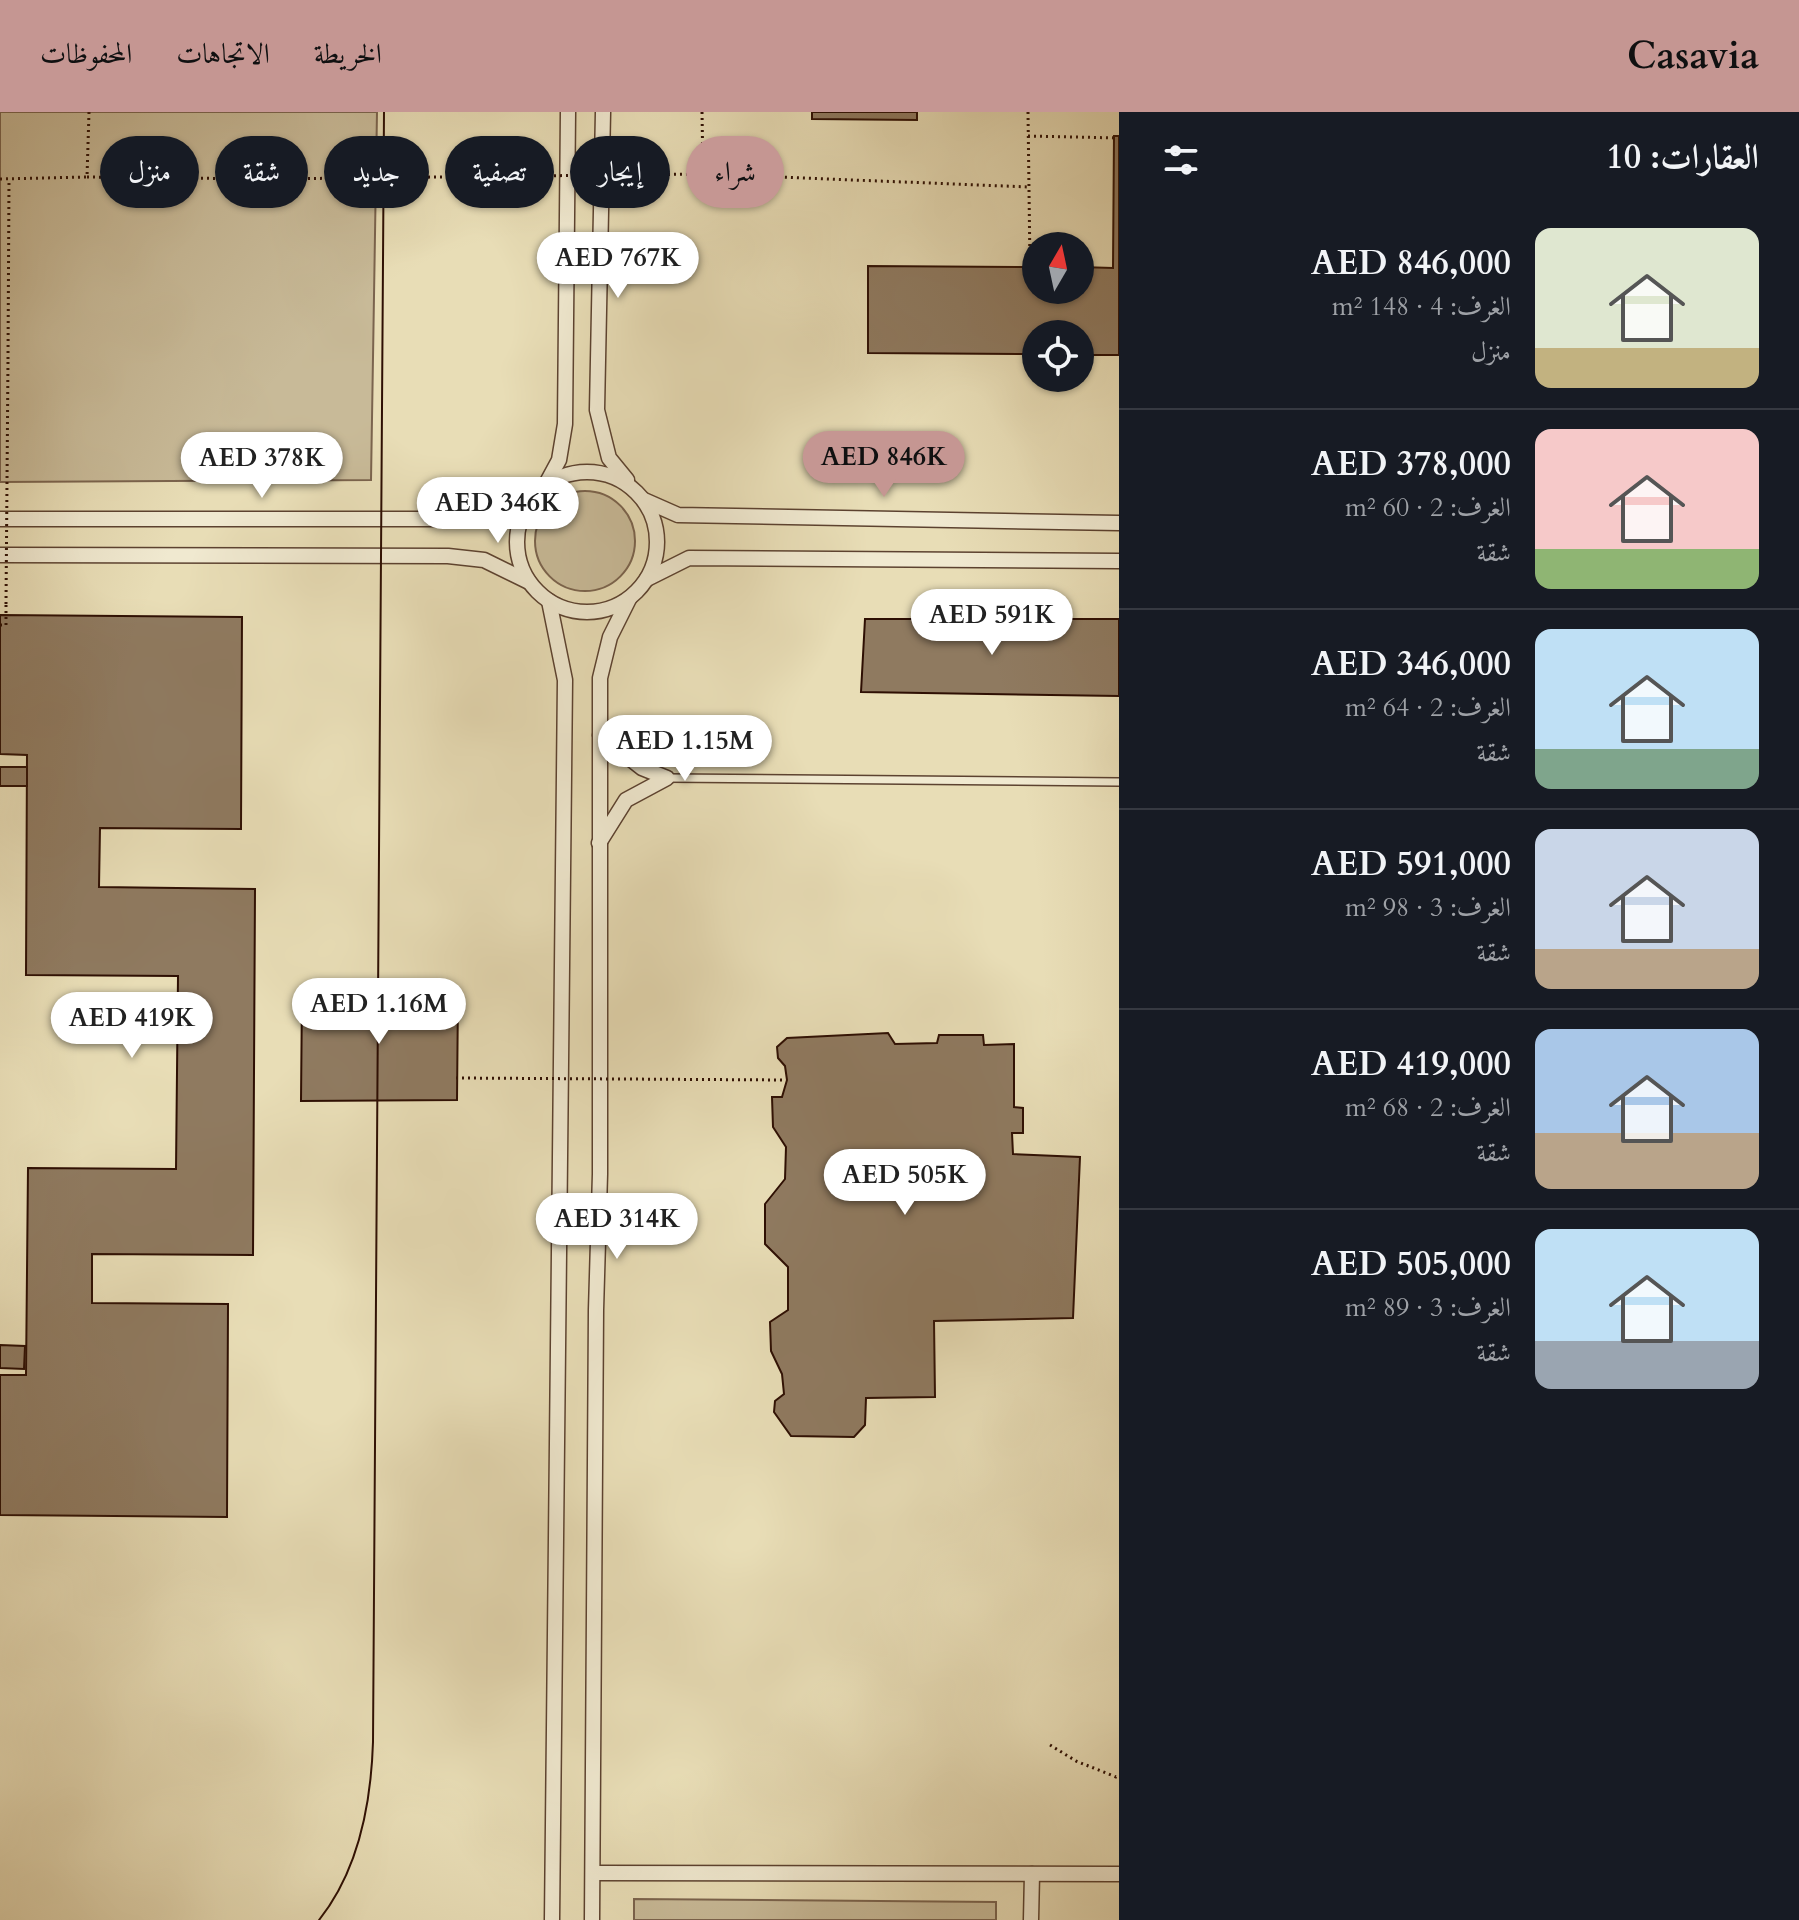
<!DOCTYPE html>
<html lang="ar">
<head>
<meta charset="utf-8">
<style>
  :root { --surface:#171b24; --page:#20242c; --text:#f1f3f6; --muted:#9ea1a6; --line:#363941; --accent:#c59692 }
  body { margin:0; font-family:Cardo,Amiri,serif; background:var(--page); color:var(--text); direction:rtl; height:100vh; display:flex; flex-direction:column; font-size:30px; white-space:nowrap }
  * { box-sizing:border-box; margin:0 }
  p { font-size:26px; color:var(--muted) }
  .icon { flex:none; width:44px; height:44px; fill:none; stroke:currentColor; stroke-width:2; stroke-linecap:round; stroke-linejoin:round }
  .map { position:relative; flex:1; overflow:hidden; direction:ltr }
  .sheet { display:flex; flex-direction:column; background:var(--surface); width:680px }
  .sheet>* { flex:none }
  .top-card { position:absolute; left:24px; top:24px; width:760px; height:72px; direction:rtl; display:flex; gap:16px }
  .needle { width:52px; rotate:9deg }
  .controls { position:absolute; left:1022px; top:120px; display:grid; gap:16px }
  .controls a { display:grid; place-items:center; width:72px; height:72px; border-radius:50%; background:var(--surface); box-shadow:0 2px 6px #0004; font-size:40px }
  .price { position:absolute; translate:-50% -68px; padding:0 18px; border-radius:28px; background:#fff; color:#222; font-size:26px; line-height:52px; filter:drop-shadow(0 2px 4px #0008) }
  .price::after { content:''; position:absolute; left:50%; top:48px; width:24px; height:18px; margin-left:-12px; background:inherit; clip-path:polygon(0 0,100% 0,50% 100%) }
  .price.on { background:var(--accent); color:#111 }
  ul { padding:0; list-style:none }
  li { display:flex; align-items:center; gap:24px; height:200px; padding:0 40px }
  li+li { border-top:2px solid var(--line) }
  li span { display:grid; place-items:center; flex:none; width:224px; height:160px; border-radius:16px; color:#555 }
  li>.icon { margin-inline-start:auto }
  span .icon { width:96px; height:96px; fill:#fffc; stroke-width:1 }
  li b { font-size:34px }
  h2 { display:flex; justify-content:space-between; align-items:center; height:96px; padding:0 40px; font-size:34px }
  .pill { padding:0 28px; border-radius:36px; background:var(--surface); box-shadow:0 2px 6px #0004; font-size:28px; line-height:72px }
  .pill.on { background:var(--accent); color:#111 }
  header { display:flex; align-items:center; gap:48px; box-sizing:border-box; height:112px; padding:0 40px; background:var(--accent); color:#111 }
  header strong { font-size:38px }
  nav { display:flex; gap:44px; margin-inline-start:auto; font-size:28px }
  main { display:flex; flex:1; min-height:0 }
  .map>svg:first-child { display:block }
</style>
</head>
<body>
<header>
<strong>Casavia</strong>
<nav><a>الخريطة</a><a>الاتجاهات</a><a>المحفوظات</a></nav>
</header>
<main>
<section class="sheet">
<h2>العقارات: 10<svg class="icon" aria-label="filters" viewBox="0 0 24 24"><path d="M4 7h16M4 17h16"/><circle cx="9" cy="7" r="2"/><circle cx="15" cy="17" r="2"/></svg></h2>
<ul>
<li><span style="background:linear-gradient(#dfe7d0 75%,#c2b280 0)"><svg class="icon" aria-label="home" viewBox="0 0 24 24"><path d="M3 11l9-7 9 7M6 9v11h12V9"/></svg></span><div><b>AED 846,000</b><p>الغرف: 4 · 148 m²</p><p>منزل</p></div></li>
<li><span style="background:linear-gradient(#f6c9c9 75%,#8fb573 0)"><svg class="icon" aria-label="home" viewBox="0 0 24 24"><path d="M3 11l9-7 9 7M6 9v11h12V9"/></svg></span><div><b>AED 378,000</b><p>الغرف: 2 · 60 m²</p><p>شقة</p></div></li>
<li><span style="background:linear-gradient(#bfe0f5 75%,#7fa58c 0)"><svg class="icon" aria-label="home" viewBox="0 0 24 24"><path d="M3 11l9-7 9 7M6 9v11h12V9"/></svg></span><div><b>AED 346,000</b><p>الغرف: 2 · 64 m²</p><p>شقة</p></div></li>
<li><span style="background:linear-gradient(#c9d6e8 75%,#b9a48a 0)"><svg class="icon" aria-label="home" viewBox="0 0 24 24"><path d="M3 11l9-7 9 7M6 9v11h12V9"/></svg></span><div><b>AED 591,000</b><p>الغرف: 3 · 98 m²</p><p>شقة</p></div></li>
<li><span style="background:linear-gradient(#a9c7e8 65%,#b9a48a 0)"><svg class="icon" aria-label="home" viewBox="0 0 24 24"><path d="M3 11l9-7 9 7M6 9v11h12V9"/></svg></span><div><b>AED 419,000</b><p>الغرف: 2 · 68 m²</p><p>شقة</p></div></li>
<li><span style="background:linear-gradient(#bfe0f5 70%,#9aa5b1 0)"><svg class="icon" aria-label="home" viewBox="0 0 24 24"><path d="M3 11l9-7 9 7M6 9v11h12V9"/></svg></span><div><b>AED 505,000</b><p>الغرف: 3 · 89 m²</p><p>شقة</p></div></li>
</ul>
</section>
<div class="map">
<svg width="1119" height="1808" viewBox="0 0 1119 1808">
  <rect width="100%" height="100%" fill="#e8ddb6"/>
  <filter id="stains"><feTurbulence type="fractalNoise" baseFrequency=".0025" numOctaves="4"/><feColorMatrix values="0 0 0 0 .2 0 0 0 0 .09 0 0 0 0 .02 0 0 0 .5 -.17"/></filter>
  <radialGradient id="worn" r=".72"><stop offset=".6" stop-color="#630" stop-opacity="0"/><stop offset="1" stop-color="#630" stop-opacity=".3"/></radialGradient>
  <g fill="#c8ba98" stroke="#7b644e" stroke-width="2">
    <path d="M 0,0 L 377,0 L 371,368 L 0,370 Z"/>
    <circle cx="585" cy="429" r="50"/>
    <path d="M 634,1787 L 996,1790 L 996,1808 L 634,1808 Z"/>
  </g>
  <g fill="#8f7a60" stroke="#2e0f03" stroke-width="2">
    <path d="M 812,0 L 917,0 L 917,8 L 812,7 Z"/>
    <path d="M 1114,24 L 1119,24 L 1119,243 L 1080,243 L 1080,222 L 1036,222 L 1036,242 L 868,241 L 868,154 L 1036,155 L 1036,178 L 1080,178 L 1080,155 L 1113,156 Z"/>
    <path d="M 0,503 L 242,505 L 241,717 L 100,716 L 99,775 L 255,777 L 253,1143 L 92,1142 L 92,1191 L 228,1192 L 227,1405 L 0,1403 L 0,1263 L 26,1263 L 28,1056 L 176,1057 L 178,864 L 26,863 L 27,643 L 0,642 Z"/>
    <path d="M 865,507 L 1119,507 L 1119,584 L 861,580 Z"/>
    <rect x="0" y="655" width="27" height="19"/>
    <path d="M 302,880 L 458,880 L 457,988 L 301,989 Z"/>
    <path d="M 888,921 L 895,932 L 937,931 L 939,923 L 983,923 L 984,933 L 1014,932 L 1014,995 L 1023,996 L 1023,1021 L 1012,1021 L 1013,1042 L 1080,1045 L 1073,1206 L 934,1209 L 935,1285 L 866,1286 L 865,1313 L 854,1325 L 791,1324 L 774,1300 L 775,1289 L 784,1282 L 782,1262 L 771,1239 L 770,1210 L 788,1198 L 788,1155 L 765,1132 L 765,1092 L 785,1067 L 786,1035 L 773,1015 L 772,985 L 782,985 L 787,968 L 785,954 L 778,946 L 777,935 L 787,926 Z"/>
    <path d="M 0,1233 L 25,1234 L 24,1257 L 0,1256 Z"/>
  </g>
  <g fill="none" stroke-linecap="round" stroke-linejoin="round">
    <defs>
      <path id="lane" d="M 667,666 L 1119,670"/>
      <g id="street">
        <path d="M 603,0 L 597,298 L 609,346 L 627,368"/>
        <circle cx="587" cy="430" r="70"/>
        <path d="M 546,372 L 559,348 L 565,312 L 568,0"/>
        <path d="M 644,388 L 678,403 L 1119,411"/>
        <path d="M 0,407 L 447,407 L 498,403 L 528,392"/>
        <path d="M 0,443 L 448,444 L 484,448 L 529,470"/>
        <path d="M 647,467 L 689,446 L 1119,449"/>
        <path d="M 549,489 L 565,568 L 552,1808"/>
        <path d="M 599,731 L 626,688 L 667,666 L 642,656 L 600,623"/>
        <path d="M 593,1761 L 1119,1762"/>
        <path d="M 592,1808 L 596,1198 L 600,1062 L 600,566 L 610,525 L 629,487"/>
        <path d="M 1031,1808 L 1032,1762"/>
      </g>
    </defs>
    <use href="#lane" stroke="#5c4230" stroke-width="10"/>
    <use href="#street" stroke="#5c4230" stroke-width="17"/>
    <g stroke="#2e0f03" stroke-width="3" stroke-dasharray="2 4" stroke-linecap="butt">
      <path d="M 702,0 L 703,62 L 1029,75"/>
      <path d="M 1028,0 L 1030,155"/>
      <path d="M 1028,24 L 1119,26"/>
      <path d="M 87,65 L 266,67"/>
      <path d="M 0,67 L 87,65 L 89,0"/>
      <path d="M 8,247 L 9,67"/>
      <path d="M 0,513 L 6,513 L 6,492"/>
      <path d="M 1050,1633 L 1076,1649 L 1116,1665 L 1119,1663"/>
    </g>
    <use href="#lane" stroke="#f0e9d0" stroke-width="7"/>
    <use href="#street" stroke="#f0e9d0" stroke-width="14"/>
    <path stroke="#2e0f03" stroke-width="2" d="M 319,1808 C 359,1758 371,1693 373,1630 L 384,0"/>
    <g stroke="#2e0f03" stroke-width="3" stroke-dasharray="2 4" stroke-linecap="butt">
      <path d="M 266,67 L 703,62"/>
      <path d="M 6,492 L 8,247"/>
      <path d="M 456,966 L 787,968"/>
    </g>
  </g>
  <rect width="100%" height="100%" filter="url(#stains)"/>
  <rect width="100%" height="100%" fill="url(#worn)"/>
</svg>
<div class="controls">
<a><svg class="needle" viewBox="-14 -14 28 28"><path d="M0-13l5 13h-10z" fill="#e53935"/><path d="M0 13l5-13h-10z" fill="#9ea1a6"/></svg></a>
<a><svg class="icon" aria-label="locate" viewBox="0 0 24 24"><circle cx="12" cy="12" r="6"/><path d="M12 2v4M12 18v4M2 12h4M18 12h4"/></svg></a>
</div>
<b class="price" style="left:618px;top:188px">AED 767K</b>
<b class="price on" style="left:884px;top:387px">AED 846K</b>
<b class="price" style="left:262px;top:388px">AED 378K</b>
<b class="price" style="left:498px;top:433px">AED 346K</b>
<b class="price" style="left:992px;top:545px">AED 591K</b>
<b class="price" style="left:685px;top:671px">AED 1.15M</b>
<b class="price" style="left:379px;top:934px">AED 1.16M</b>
<b class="price" style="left:132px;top:948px">AED 419K</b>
<b class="price" style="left:905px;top:1105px">AED 505K</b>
<b class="price" style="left:617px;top:1149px">AED 314K</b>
<div class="top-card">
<a class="pill on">شراء</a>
<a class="pill">إيجار</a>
<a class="pill">تصفية</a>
<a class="pill">جديد</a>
<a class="pill">شقة</a>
<a class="pill">منزل</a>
</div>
</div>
</main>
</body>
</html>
